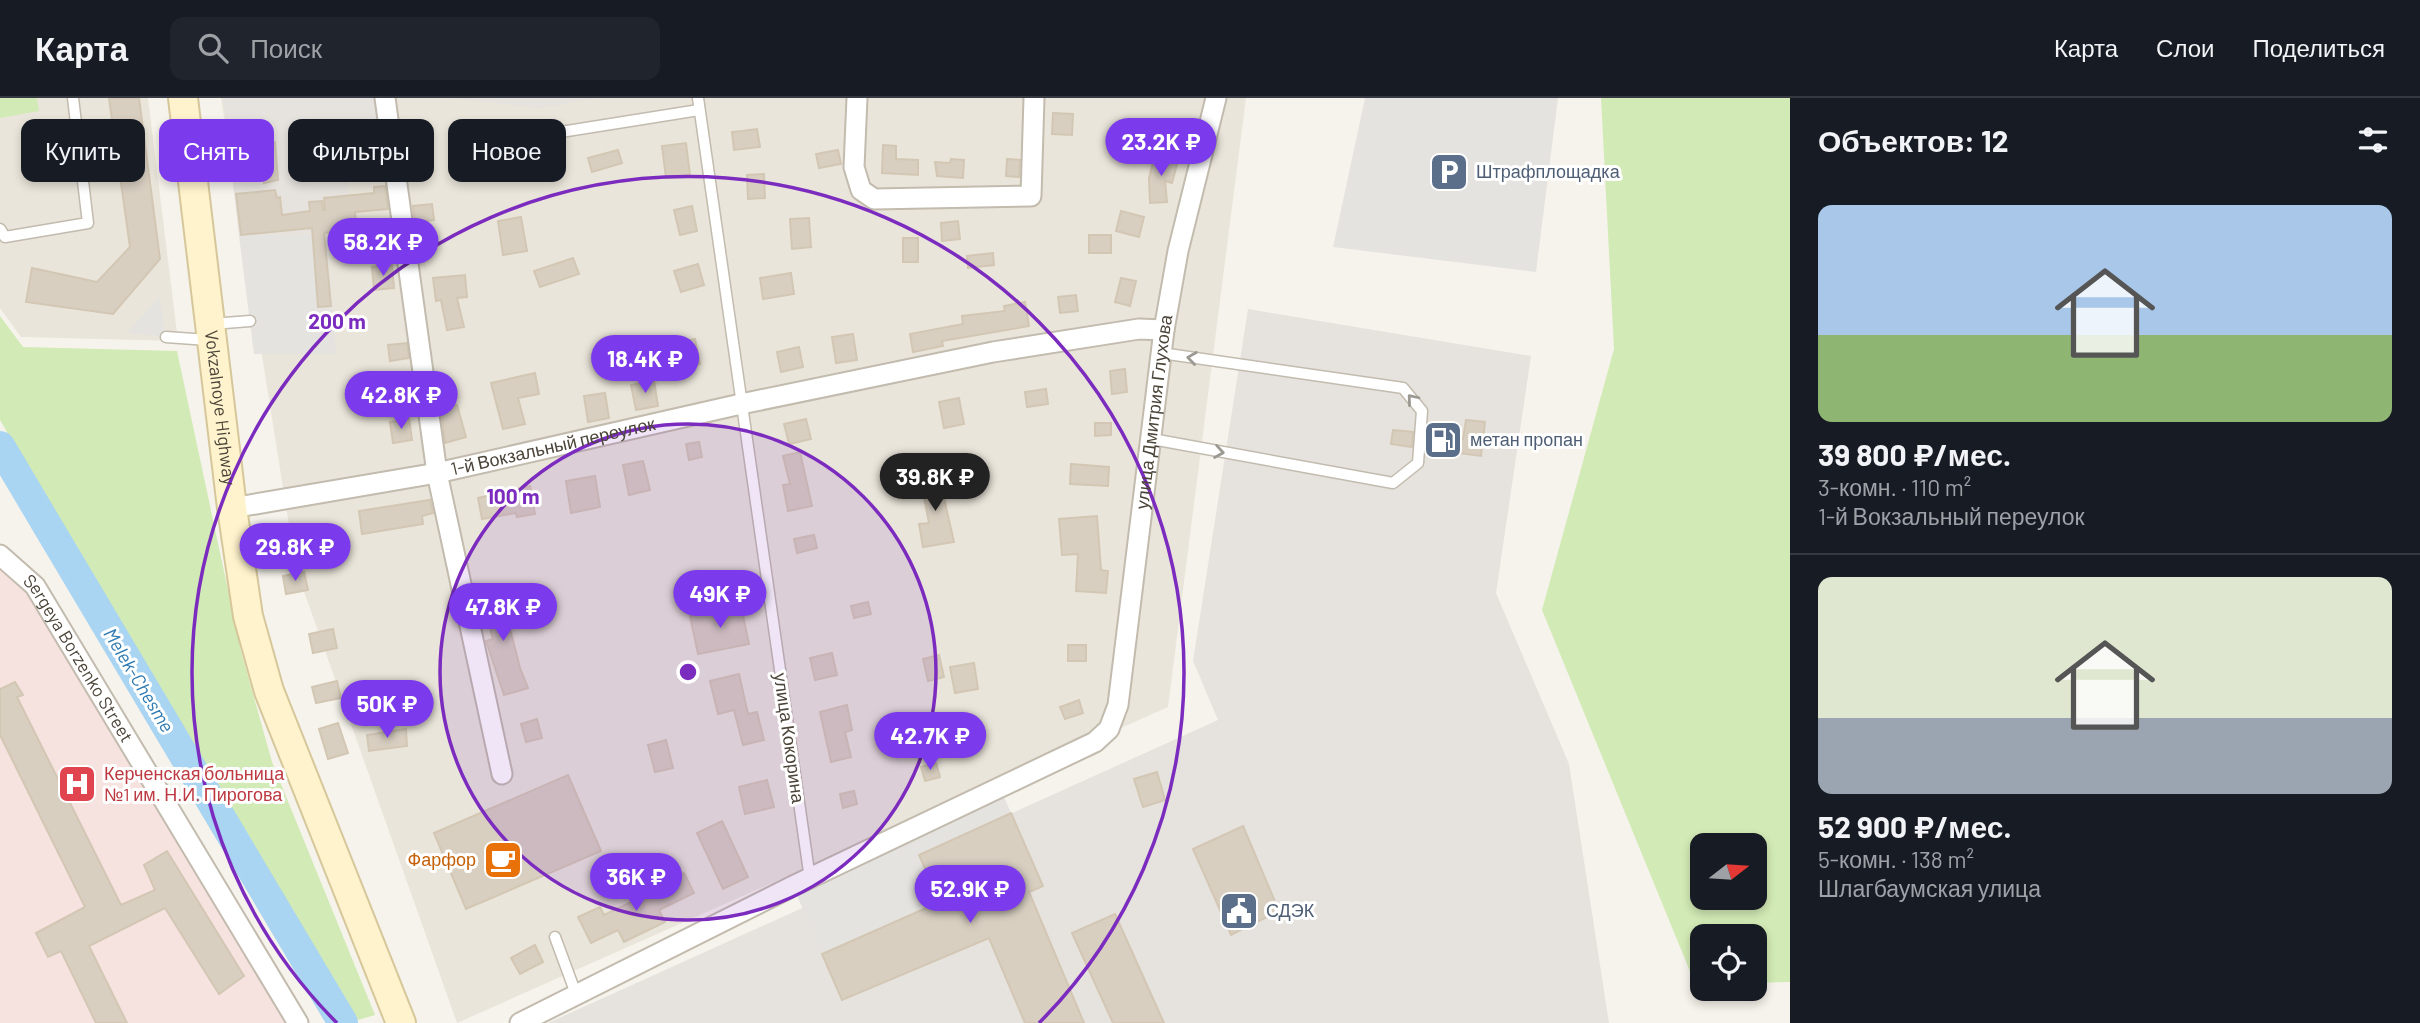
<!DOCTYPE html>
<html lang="ru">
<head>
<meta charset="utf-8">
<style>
  :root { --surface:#171b24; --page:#20242c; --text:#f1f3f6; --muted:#9ea1a6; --line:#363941; --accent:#7c3aed }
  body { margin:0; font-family:Barlow,sans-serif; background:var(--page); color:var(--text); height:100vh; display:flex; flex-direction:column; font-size:26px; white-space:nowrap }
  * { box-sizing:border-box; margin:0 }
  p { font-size:23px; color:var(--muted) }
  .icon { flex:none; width:38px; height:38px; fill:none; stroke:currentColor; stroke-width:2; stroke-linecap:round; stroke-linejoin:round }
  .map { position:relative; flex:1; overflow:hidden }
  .details { display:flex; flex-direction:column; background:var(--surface); width:630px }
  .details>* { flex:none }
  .banner { position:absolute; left:21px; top:21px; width:665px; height:63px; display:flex; gap:14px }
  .needle { width:46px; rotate:73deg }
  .fabs { position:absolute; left:1690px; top:735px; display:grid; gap:14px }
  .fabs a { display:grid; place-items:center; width:77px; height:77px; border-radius:14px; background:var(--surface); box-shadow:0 4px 10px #0003; font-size:35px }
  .price { position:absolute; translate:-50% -60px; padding:0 16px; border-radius:24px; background:var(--accent); color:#fff; font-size:23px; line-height:46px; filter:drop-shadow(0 2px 4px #0008) }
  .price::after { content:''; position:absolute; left:50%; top:42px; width:21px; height:16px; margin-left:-10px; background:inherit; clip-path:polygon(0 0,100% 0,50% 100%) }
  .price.current { background:#222; color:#fff }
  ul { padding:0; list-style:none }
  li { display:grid; align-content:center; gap:14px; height:371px; padding:0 28px }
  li+li { border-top:2px solid var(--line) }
  li span { display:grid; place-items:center; height:217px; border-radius:14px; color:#555 }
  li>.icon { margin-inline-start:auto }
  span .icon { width:126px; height:126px; fill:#fffc; stroke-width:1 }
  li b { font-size:30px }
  h2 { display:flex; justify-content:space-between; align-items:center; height:84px; padding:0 28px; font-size:30px }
  .tag { padding:0 24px; border-radius:14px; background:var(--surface); box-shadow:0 4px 10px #0003; font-size:24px; line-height:63px }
  .tag.current { background:var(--accent); color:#fff }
  header { display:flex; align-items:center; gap:42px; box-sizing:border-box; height:98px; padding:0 35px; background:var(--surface); border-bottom:2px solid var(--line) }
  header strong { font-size:33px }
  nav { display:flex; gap:38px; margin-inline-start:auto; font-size:24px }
  .search { width:490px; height:63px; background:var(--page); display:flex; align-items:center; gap:18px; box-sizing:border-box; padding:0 24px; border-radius:14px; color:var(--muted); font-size:26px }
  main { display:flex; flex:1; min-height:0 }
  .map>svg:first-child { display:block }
</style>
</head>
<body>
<header>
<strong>Карта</strong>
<div class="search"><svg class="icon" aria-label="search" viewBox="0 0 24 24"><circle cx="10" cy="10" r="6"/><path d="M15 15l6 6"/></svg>Поиск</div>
<nav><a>Карта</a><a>Слои</a><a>Поделиться</a></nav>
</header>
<main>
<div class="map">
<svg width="1790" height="925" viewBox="0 0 1790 925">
  <rect width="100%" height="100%" fill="#f6f3ec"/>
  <g fill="#eae5da">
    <path d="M 0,0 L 148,0 L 178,243 L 21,239 L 0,210 Z"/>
    <path d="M 221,0 L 1246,0 L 1168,609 L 457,925 L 296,471 Z"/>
  </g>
  <g fill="#e6e2dd">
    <path d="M 223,0 L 385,0 L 393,60 L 343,70 L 357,132 L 239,138 Z"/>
    <path d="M 443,0 L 600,0 L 541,10 Z"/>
    <path d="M 1248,211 L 1531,258 L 1496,495 L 1569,666 L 1609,925 L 548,925 L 1218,622 L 1193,563 Z"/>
  </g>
  <path fill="#f6e3e0" d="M 0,447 L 307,925 L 0,925 Z"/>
  <g fill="#d2eab5" fill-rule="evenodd">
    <path d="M 0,0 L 37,0 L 39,13 L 0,20 Z"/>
    <path d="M 1601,0 L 1790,0 L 1790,884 L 1755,885 L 1755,838 L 1703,838 L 1703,888 L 1696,888 L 1542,512 L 1614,251 ZM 1755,747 L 1755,800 L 1703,800 L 1703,747 Z"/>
    <path d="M 0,218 L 23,249 L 177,253 L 241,553 L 272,664 L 375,917 L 351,924 L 0,322 Z"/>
  </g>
  <g fill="#e5e3e0">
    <path d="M 1365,0 L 1558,0 L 1536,174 L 1333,149 Z"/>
    <path d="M 327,135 L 336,256 L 254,256 L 239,138 Z"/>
    <path d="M 159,199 L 166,239 L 127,235 Z"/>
    <path d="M 1000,690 L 1011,715 L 920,757 L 940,804 L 822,856 L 793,788 Z"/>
  </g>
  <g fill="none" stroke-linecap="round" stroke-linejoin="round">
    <path stroke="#a9d4f2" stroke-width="30" d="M 0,348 L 343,925"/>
  </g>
  <g fill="#d8cfc1" stroke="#d3c7b4" stroke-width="2">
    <path d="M 109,0 L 139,0 L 160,161 L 113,216 L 26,204 L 32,170 L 97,184 L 130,149 Z"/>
    <path d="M 1053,15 L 1073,16 L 1072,37 L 1052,36 Z"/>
    <path d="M 1165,22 L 1185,24 L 1184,40 L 1164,38 Z"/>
    <path d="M 374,30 L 381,62 L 309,76 L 302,44 Z"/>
    <path d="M 757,31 L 760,49 L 734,52 L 732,34 Z"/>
    <path d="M 275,44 L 278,82 L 264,85 L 261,45 Z"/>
    <path d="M 686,45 L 690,77 L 666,80 L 662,48 Z"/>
    <path d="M 883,47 L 896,48 L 896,61 L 918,62 L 918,77 L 882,75 Z"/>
    <path d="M 618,52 L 622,65 L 592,74 L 588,60 Z"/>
    <path d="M 838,52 L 841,66 L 819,70 L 816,56 Z"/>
    <path d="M 1155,57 L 1178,63 L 1172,85 L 1165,83 L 1167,104 L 1150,105 L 1149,80 Z"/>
    <path d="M 520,58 L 523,73 L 505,76 L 502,62 Z"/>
    <path d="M 951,61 L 964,62 L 963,80 L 937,78 L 935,64 L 950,65 Z"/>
    <path d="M 1007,61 L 1020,62 L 1019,79 L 1006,78 Z"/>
    <path d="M 764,76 L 765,100 L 748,101 L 747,77 Z"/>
    <path d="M 385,88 L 388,111 L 355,114 L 357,132 L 324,135 L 331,208 L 318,209 L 312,130 L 241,137 L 236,96 L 275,92 L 277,100 L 280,99 L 282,117 L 310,113 L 309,104 L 322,103 L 323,112 L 325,112 L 324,100 L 374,95 L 374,89 Z"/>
    <path d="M 432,106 L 434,122 L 415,124 L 413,108 Z"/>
    <path d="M 692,108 L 697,133 L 680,137 L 674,112 Z"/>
    <path d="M 1121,113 L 1144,119 L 1139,139 L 1116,133 Z"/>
    <path d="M 521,119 L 527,153 L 503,157 L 498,123 Z"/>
    <path d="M 809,120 L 811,149 L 792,151 L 790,121 Z"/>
    <path d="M 958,123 L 960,141 L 942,143 L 941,125 Z"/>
    <rect x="1089" y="137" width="22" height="18"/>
    <rect x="903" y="140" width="15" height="24"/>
    <path d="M 993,155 L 994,167 L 968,170 L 967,158 Z"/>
    <path d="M 573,160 L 579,176 L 540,189 L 534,173 Z"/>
    <path d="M 698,166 L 704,187 L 681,194 L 674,173 Z"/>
    <path d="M 392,167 L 394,190 L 374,192 L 372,169 Z"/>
    <path d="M 791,175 L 794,196 L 763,201 L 760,180 Z"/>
    <path d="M 465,177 L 467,199 L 457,200 L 464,229 L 447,232 L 441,202 L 436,203 L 433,180 Z"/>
    <path d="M 1121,180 L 1136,183 L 1130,208 L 1115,204 Z"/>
    <path d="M 1076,197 L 1078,213 L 1060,215 L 1058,199 Z"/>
    <path d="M 1025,204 L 1029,228 L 942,243 L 943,248 L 913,254 L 910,236 L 963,226 L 962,218 L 1005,213 L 1004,208 Z"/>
    <path d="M 853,236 L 857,262 L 836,265 L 832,239 Z"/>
    <path d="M 695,241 L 700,266 L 676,271 L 670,246 Z"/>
    <path d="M 407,245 L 409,260 L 390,263 L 388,247 Z"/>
    <path d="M 799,249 L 803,269 L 781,274 L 777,254 Z"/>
    <path d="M 1125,271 L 1127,294 L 1112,296 L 1110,273 Z"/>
    <path d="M 535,275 L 539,296 L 518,300 L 525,326 L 503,331 L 491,285 Z"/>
    <path d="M 654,283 L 658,308 L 636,312 L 631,287 Z"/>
    <path d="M 1046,291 L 1048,306 L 1027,309 L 1025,294 Z"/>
    <path d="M 605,295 L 609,320 L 588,324 L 584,298 Z"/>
    <path d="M 959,300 L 964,326 L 944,330 L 939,304 Z"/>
    <path d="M 457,307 L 466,339 L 445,345 L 441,311 Z"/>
    <path d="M 409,321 L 412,342 L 393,345 L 390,324 Z"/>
    <path d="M 806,321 L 811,341 L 789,346 L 784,326 Z"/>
    <path d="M 1466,322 L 1485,324 L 1481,358 L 1427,351 L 1428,336 L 1463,341 Z"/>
    <path d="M 1095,325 L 1111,325 L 1111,337 L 1095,338 Z"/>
    <path d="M 1393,332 L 1413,334 L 1412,349 L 1391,346 Z"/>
    <path d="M 699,344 L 702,359 L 689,362 L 686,346 Z"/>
    <path d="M 800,354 L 812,408 L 788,413 L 783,387 L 790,386 L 783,358 Z"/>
    <path d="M 643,363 L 650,392 L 629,397 L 623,367 Z"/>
    <path d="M 1071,366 L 1109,369 L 1108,388 L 1070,386 Z"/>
    <path d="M 938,374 L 954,444 L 923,449 L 919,426 L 929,425 L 920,378 Z"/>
    <path d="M 595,378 L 600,409 L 571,415 L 566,383 Z"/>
    <path d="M 530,388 L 535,416 L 517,419 L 516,415 L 482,421 L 478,400 Z"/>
    <path d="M 430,402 L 433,415 L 422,418 L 423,426 L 362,436 L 359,413 Z"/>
    <path d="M 1097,418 L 1101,472 L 1108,473 L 1106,495 L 1076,493 L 1078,456 L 1062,457 L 1059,421 Z"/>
    <path d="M 814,437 L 817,450 L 797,455 L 794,441 Z"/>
    <path d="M 304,474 L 308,492 L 286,496 L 283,478 Z"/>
    <path d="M 502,490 L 512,526 L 509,527 L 520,570 L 528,590 L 504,597 L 486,543 L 493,541 L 480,497 Z"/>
    <path d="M 868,504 L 871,516 L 854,520 L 851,508 Z"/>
    <path d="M 741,508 L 749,546 L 698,556 L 690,518 Z"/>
    <path d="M 333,531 L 337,550 L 313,555 L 309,536 Z"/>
    <rect x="1068" y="547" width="18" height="16"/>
    <path d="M 832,555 L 837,577 L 815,582 L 810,560 Z"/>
    <path d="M 939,557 L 944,579 L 928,583 L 923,561 Z"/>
    <path d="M 974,565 L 978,591 L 955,595 L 950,569 Z"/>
    <path d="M 739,576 L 748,616 L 757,614 L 764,642 L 743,647 L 734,612 L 718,616 L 710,583 Z"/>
    <path d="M 337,583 L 341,600 L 316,605 L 312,589 Z"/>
    <path d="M 15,584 L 23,597 L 17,599 L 121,807 L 155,792 L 144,767 L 167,753 L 244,878 L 219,896 L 165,810 L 89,848 L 127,925 L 96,925 L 61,853 L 48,859 L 36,835 L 85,809 L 0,637 L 0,591 Z"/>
    <path d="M 1079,602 L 1083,615 L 1065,621 L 1060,609 Z"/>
    <path d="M 847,607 L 852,632 L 845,634 L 851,659 L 831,664 L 820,614 Z"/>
    <path d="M 537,621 L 542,640 L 526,644 L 521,626 Z"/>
    <path d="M 338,625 L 348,655 L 328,661 L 319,631 Z"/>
    <path d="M 406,631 L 407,648 L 369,653 L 367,637 Z"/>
    <path d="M 666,642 L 673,670 L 655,674 L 648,647 Z"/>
    <path d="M 936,665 L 940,679 L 925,683 L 921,669 Z"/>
    <path d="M 1157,674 L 1165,702 L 1143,709 L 1134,681 Z"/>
    <path d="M 568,677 L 601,753 L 466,811 L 434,735 Z"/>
    <path d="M 767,682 L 774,709 L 745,716 L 739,689 Z"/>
    <path d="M 854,693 L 857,706 L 843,710 L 840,696 Z"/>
    <path d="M 1011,715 L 1043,788 L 1029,794 L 1084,925 L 1025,925 L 989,840 L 842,902 L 822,856 L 940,804 L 919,757 Z"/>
    <path d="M 722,723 L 748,779 L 723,791 L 697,735 Z"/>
    <path d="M 1243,728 L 1279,813 L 1231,837 L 1193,751 Z"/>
    <path d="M 684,775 L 694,795 L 659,812 L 665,824 L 624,844 L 618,832 L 591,845 L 578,819 L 600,809 L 604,817 L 668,787 L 667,784 Z"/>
    <path d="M 1115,816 L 1164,925 L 1113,925 L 1072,835 Z"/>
    <path d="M 535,847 L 543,864 L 520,876 L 511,860 Z"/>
  </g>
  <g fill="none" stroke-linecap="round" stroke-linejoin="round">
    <defs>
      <g id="service">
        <path d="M 698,0 L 810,781"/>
        <path d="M 542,37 L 699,12"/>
        <path d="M 0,131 L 5,139 L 88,125 L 73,0"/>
        <path d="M 212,226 L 250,223"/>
        <path d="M 166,239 L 208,242"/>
        <path d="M 1152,341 L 1393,385 L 1418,365 L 1422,313 L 1403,290 L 1161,255"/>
        <path d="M 555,839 L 576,896"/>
      </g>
      <g id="minor">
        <path d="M 385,0 L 437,375 L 502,676"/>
        <path d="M 857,0 L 854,69 L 861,92 L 874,101 L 1031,98 L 1034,0"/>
        <path id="s1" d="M 232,410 L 437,375 L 741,306 L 993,254 L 1139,231 L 1164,232"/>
        <path id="s2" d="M 0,457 L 35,488 L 298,925"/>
        <path id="s3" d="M 520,925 L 793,788 L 1095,644 L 1109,631 L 1118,607 L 1164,232 L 1178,153 L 1216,0"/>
      </g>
      <g id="secondary">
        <path id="s4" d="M 183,0 L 232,410 L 248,518 L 269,593 L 401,925"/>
      </g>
    </defs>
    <use href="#service" stroke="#c2bbae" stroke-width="13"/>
    <use href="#minor" stroke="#c2bbae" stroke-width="23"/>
    <use href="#secondary" stroke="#d6c79b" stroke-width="32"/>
    <use href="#service" stroke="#fff" stroke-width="10"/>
    <use href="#minor" stroke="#fff" stroke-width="19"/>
    <use href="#secondary" stroke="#fff3cd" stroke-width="28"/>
  </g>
  <defs><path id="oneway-chevron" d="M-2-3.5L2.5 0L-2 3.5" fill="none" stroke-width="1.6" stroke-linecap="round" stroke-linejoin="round" transform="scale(1.75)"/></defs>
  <g stroke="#9c9892">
    <use href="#oneway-chevron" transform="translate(1192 260) rotate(-172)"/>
    <use href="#oneway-chevron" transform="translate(1412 301) rotate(-130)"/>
    <use href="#oneway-chevron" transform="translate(1219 354) rotate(10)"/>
  </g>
  <circle cx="688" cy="574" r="248" fill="#7b2cbf" fill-opacity=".12"/>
  <g fill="none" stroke="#7b2cbf" stroke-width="3.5">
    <circle cx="688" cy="574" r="248"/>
    <path d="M337 925A496 496 0 1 1 1039 925"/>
  </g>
  <defs>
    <symbol id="parking-square" viewBox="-11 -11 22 22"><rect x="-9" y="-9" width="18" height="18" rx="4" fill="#5c6f8a" stroke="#fff"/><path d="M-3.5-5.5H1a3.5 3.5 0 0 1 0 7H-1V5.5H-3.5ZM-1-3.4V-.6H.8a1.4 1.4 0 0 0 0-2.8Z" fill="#fff"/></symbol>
    <symbol id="fuel-square" viewBox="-11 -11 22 22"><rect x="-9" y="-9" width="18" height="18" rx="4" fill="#5c6f8a" stroke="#fff"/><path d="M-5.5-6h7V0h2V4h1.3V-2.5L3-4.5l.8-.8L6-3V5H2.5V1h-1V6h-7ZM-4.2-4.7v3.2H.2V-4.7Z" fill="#fff"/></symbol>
    <symbol id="hospital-square" viewBox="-11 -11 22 22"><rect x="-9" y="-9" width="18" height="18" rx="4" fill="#e0444e" stroke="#fff"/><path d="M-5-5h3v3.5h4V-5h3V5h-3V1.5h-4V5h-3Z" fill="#fff"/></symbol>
    <symbol id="cafe-square" viewBox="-11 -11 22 22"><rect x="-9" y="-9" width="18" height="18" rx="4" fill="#e8710a" stroke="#fff"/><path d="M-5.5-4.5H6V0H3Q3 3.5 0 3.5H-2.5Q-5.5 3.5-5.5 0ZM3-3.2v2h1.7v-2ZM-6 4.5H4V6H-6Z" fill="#fff"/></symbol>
    <symbol id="civic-square" viewBox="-11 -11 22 22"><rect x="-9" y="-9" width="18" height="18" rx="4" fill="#5c6f8a" stroke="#fff"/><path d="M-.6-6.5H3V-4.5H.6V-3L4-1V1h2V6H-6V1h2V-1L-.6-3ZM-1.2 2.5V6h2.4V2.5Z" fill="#fff"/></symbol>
  </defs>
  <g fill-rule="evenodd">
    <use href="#parking-square" x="1427" y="52" width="44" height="44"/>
    <use href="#fuel-square" x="1421" y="320" width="44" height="44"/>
    <use href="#hospital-square" x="55" y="664" width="44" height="44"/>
    <use href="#cafe-square" x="481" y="740" width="44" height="44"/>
    <use href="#civic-square" x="1217" y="791" width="44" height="44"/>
  </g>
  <g text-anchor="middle" stroke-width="6" stroke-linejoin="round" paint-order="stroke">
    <g font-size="18" fill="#4e5e75" stroke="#fff" text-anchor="start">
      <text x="1476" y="80">Штрафплощадка</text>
      <text x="1470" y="348">метан пропан</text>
      <text x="1266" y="819">СДЭК</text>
    </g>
    <g font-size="18" fill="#4b4439" stroke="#fff">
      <text dy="6" stroke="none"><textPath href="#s4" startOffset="312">Vokzalnoye Highway</textPath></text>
      <text dy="6" stroke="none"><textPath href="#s3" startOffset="980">улица Дмитрия Глухова</textPath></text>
      <text dy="6" stroke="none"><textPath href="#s1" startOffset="327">1-й Вокзальный переулок</textPath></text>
      <text dy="6" stroke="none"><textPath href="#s2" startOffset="131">Sergeya Borzenko Street</textPath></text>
      <text transform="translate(789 640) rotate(82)" y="6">улица Кокорина</text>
    </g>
    <g font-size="18" fill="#be3a42" stroke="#fff" text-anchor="start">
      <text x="104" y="682">Керченская больница<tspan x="104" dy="21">№1 им. Н.И. Пирогова</tspan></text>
    </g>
    <g font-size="18" fill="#c56008" stroke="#fff" text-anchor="end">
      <text x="476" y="768">Фарфор</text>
    </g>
    <g font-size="19" font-style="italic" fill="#2e7ab2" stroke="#fff">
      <text transform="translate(139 582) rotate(59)" y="7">Melek-Chesme</text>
    </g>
  </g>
  <circle cx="688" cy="574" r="10" fill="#7b2cbf" stroke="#fff" stroke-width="3.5"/>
  <g font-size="21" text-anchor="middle" font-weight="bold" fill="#7b2cbf" stroke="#fff" stroke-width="6" stroke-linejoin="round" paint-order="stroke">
    <text x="337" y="231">200 m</text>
    <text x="513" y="406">100 m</text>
  </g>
</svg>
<div class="fabs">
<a><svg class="needle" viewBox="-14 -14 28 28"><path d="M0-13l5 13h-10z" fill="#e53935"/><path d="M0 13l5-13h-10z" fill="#9ea1a6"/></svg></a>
<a><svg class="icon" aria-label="locate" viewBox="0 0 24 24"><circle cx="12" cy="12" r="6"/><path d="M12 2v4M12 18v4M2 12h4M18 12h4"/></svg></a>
</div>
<b class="price" style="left:1161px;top:80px">23.2K ₽</b>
<b class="price" style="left:383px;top:180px">58.2K ₽</b>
<b class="price" style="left:645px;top:297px">18.4K ₽</b>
<b class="price" style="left:401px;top:333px">42.8K ₽</b>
<b class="price current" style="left:935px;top:415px">39.8K ₽</b>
<b class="price" style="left:295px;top:485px">29.8K ₽</b>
<b class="price" style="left:720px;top:532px">49K ₽</b>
<b class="price" style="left:503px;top:545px">47.8K ₽</b>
<b class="price" style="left:387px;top:642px">50K ₽</b>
<b class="price" style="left:930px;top:674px">42.7K ₽</b>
<b class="price" style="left:636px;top:815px">36K ₽</b>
<b class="price" style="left:970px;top:827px">52.9K ₽</b>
<div class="banner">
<a class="tag">Купить</a>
<a class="tag current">Снять</a>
<a class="tag">Фильтры</a>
<a class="tag">Новое</a>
</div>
</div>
<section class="details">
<h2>Объектов: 12<svg class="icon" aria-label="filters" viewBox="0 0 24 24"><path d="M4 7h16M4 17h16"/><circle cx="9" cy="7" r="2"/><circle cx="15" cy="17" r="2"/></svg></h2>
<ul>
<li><span style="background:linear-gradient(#a9c7e8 60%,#8fb573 0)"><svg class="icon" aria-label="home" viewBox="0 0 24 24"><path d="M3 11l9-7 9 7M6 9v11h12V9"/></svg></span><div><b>39 800 ₽/мес.</b><p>3-комн. · 110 m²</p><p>1-й Вокзальный переулок</p></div></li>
<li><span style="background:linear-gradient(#dfe7d0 65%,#9aa5b1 0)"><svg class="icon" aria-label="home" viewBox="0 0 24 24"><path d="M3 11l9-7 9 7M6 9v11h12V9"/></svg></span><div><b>52 900 ₽/мес.</b><p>5-комн. · 138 m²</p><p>Шлагбаумская улица</p></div></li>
</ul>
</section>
</main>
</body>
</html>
